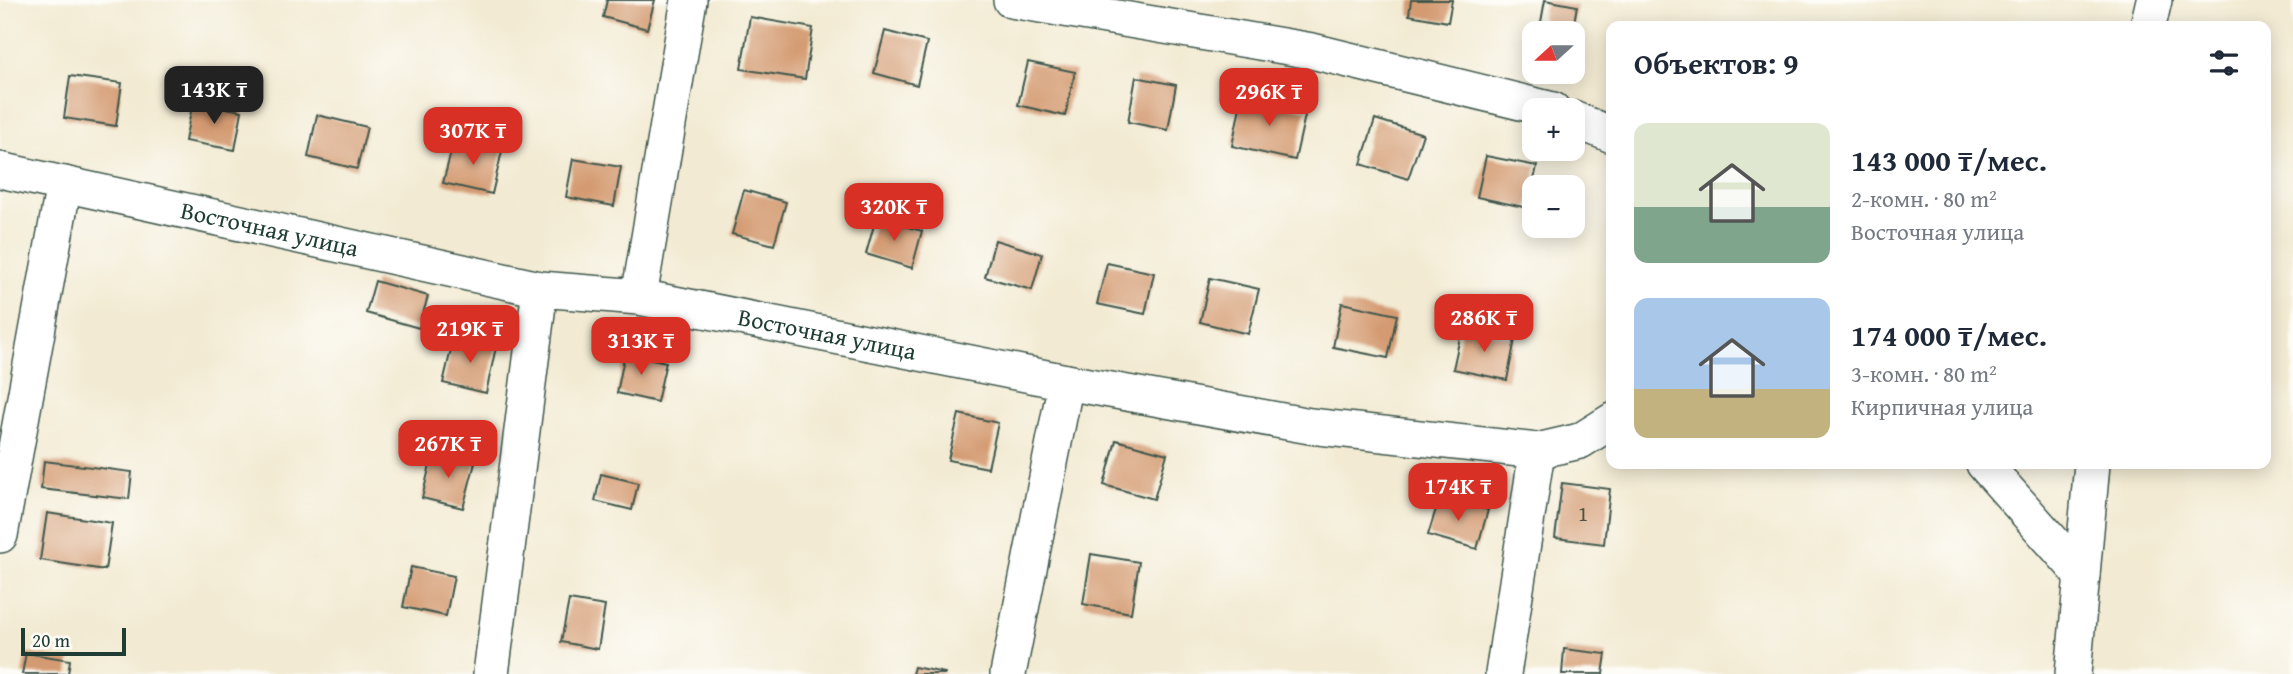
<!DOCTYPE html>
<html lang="ru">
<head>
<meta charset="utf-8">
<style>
  :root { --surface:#fff; --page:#f6f6f7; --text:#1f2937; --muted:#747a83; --accent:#d93025 }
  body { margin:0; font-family:"Gentium Book Plus",serif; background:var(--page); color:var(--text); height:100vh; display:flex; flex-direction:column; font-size:26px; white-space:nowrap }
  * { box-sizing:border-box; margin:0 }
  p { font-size:23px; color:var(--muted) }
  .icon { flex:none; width:38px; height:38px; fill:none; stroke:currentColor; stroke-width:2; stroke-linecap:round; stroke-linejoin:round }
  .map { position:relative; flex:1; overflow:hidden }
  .drawer { position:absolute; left:1606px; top:21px; width:665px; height:448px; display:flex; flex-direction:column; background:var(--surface); border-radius:14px; box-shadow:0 4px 18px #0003 }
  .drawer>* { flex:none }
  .needle { width:46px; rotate:249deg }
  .fabs { position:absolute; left:1522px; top:21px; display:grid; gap:14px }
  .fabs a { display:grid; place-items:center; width:63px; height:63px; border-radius:14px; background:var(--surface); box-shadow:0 4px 18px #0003; font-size:35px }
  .scale { position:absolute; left:21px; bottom:18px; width:105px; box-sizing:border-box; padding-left:7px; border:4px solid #1f3d34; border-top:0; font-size:19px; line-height:24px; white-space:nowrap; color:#1f3d34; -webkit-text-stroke:5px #fdfcf7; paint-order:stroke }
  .price { position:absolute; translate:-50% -60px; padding:0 16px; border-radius:14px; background:var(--accent); color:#fff; font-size:23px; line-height:46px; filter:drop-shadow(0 2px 4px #0008) }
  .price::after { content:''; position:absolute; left:50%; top:42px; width:21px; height:16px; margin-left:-10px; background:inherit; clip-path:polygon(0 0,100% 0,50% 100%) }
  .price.selected { background:#222; color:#fff }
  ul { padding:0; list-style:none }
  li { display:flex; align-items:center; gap:21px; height:175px; padding:0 28px }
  li span { display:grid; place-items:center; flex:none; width:196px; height:140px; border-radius:14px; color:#555 }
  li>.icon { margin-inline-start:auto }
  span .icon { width:84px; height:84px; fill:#fffc; stroke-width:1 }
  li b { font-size:30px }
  h2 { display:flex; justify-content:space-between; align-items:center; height:84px; padding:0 28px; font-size:30px }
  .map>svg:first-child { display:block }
</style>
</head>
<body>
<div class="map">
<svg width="2293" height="674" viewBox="0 0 2293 674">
  <rect width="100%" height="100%" fill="#fdfcf7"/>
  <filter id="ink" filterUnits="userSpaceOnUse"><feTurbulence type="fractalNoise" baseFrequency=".0143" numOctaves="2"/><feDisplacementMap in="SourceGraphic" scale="14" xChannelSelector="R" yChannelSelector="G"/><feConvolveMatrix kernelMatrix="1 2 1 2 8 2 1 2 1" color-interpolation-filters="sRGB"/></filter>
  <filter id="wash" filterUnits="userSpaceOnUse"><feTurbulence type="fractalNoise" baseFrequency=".00686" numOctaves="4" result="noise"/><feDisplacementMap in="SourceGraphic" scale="28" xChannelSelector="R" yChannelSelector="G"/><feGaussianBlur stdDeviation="1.57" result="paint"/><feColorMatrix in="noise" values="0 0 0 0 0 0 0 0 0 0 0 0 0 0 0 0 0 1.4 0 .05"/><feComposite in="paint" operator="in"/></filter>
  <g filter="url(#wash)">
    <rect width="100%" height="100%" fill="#f2ead2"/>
    <g id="blocks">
      <g fill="#d49b72">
        <path d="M 607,0 L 655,0 L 647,29 L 603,17 Z"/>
        <path d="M 1411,0 L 1452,0 L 1448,22 L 1409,15 Z"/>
        <path d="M 1545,0 L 1577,6 L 1572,33 L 1539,33 Z"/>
        <path d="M 750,17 L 813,28 L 805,79 L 741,69 Z"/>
        <path d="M 885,31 L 927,42 L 917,85 L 874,73 Z"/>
        <path d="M 1028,62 L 1075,72 L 1065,116 L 1018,105 Z"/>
        <path d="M 70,76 L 122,83 L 116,126 L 64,118 Z"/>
        <path d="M 1136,77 L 1176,85 L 1168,130 L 1128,122 Z"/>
        <path d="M 1242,97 L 1306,111 L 1295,160 L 1232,146 Z"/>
        <path d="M 193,102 L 242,111 L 235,150 L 185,141 Z"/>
        <path d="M 317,115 L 367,127 L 357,169 L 308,157 Z"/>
        <path d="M 1375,119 L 1423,134 L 1408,179 L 1361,164 Z"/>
        <path d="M 454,140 L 502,151 L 492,194 L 443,183 Z"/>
        <path d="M 1486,156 L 1537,166 L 1528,208 L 1477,197 Z"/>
        <path d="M 573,159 L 621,167 L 614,206 L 566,197 Z"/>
        <path d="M 744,190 L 786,202 L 774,245 L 732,234 Z"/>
        <path d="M 876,218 L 922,231 L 912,268 L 866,254 Z"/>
        <path d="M 995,240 L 1042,254 L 1032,290 L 985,277 Z"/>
        <path d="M 1107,263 L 1154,273 L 1145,314 L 1097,304 Z"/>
        <path d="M 1210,278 L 1259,289 L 1248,334 L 1200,322 Z"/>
        <path d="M 375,281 L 428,296 L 419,328 L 366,313 Z"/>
        <path d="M 1342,303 L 1397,315 L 1388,358 L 1333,347 Z"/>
        <path d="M 1462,328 L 1515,339 L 1507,380 L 1453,369 Z"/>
        <path d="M 454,337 L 496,347 L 486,393 L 443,383 Z"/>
        <path d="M 625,353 L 666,362 L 657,402 L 617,393 Z"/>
        <path d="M 959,414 L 998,423 L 988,468 L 948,460 Z"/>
        <path d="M 1116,440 L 1167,454 L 1154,499 L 1104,485 Z"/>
        <path d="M 433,452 L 475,463 L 463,508 L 422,498 Z"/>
        <path d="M 44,461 L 132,472 L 129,499 L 41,489 Z"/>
        <path d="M 601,474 L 638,483 L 632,510 L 595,501 Z"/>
        <path d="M 1562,483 L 1610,489 L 1604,544 L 1555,538 Z"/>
        <path d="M 1440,496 L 1488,510 L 1477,549 L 1428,535 Z"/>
        <path d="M 47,513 L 112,523 L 105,570 L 40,560 Z"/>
        <path d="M 1091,554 L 1139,562 L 1131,613 L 1083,604 Z"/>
        <path d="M 411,567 L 454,576 L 446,616 L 403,607 Z"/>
        <path d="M 569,600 L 605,606 L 598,649 L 561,642 Z"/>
        <path d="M 1564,649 L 1606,654 L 1603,674 L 1562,674 Z"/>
        <path d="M 26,653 L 70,660 L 68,674 L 22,674 Z"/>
        <path d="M 914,667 L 945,673 L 945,674 L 912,674 Z"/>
      </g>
    </g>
  </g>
  <g filter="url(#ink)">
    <use href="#blocks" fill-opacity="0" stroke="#3f574c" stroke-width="2"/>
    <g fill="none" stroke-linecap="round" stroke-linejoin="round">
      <defs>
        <g id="minor">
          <path d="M 1011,0 L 1312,51 L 1553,110"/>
          <path d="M 2148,26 L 2154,0"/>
          <path d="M 1573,119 L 1612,135"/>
          <path id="s1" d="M 0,170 L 540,289 L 639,297 L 1066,382 L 1310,426 L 1537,451 L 1580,441 L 1612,421"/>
          <path d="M 639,297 L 689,0"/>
          <path d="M 1984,464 L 2082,575"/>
          <path d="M 0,535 L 64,184"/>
          <path d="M 491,674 L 540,289"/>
          <path d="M 1008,674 L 1066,382"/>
          <path d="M 1503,674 L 1537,451"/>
          <path d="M 2073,674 L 2092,464"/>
        </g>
      </defs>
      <use href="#minor" stroke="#3f574c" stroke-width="38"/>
      <use href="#minor" stroke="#fff" stroke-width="35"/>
    </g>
  </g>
  <g text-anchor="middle" stroke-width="7" stroke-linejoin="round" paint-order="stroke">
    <g font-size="21" fill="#4c5444">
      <text x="1583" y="521">1</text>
    </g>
    <g font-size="24" fill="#1f3d34" stroke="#fdfcf7">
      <text dy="8" stroke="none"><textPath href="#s1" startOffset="276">Восточная улица</textPath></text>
      <text dy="8" stroke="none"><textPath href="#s1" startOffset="844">Восточная улица</textPath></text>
    </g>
  </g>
</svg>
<div class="fabs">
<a><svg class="needle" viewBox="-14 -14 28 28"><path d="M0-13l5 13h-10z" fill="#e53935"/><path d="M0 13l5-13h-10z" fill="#747a83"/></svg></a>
<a>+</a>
<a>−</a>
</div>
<div class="scale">20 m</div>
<b class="price selected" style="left:214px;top:126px">143K ₸</b>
<b class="price" style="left:1269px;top:128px">296K ₸</b>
<b class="price" style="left:473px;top:167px">307K ₸</b>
<b class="price" style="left:894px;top:243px">320K ₸</b>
<b class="price" style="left:1484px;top:354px">286K ₸</b>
<b class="price" style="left:470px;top:365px">219K ₸</b>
<b class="price" style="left:641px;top:377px">313K ₸</b>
<b class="price" style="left:448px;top:480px">267K ₸</b>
<b class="price" style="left:1458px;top:523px">174K ₸</b>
<section class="drawer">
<h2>Объектов: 9<svg class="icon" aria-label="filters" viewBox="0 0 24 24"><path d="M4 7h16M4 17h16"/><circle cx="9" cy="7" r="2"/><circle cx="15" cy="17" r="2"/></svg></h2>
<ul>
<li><span style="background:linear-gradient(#dfe7d0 60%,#7fa58c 0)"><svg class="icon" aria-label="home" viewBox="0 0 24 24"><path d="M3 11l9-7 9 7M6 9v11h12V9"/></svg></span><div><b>143 000 ₸/мес.</b><p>2-комн. · 80 m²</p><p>Восточная улица</p></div></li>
<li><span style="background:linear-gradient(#a9c7e8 65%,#c2b280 0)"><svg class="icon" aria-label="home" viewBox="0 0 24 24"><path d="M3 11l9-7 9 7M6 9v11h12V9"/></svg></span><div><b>174 000 ₸/мес.</b><p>3-комн. · 80 m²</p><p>Кирпичная улица</p></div></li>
</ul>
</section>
</div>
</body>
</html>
